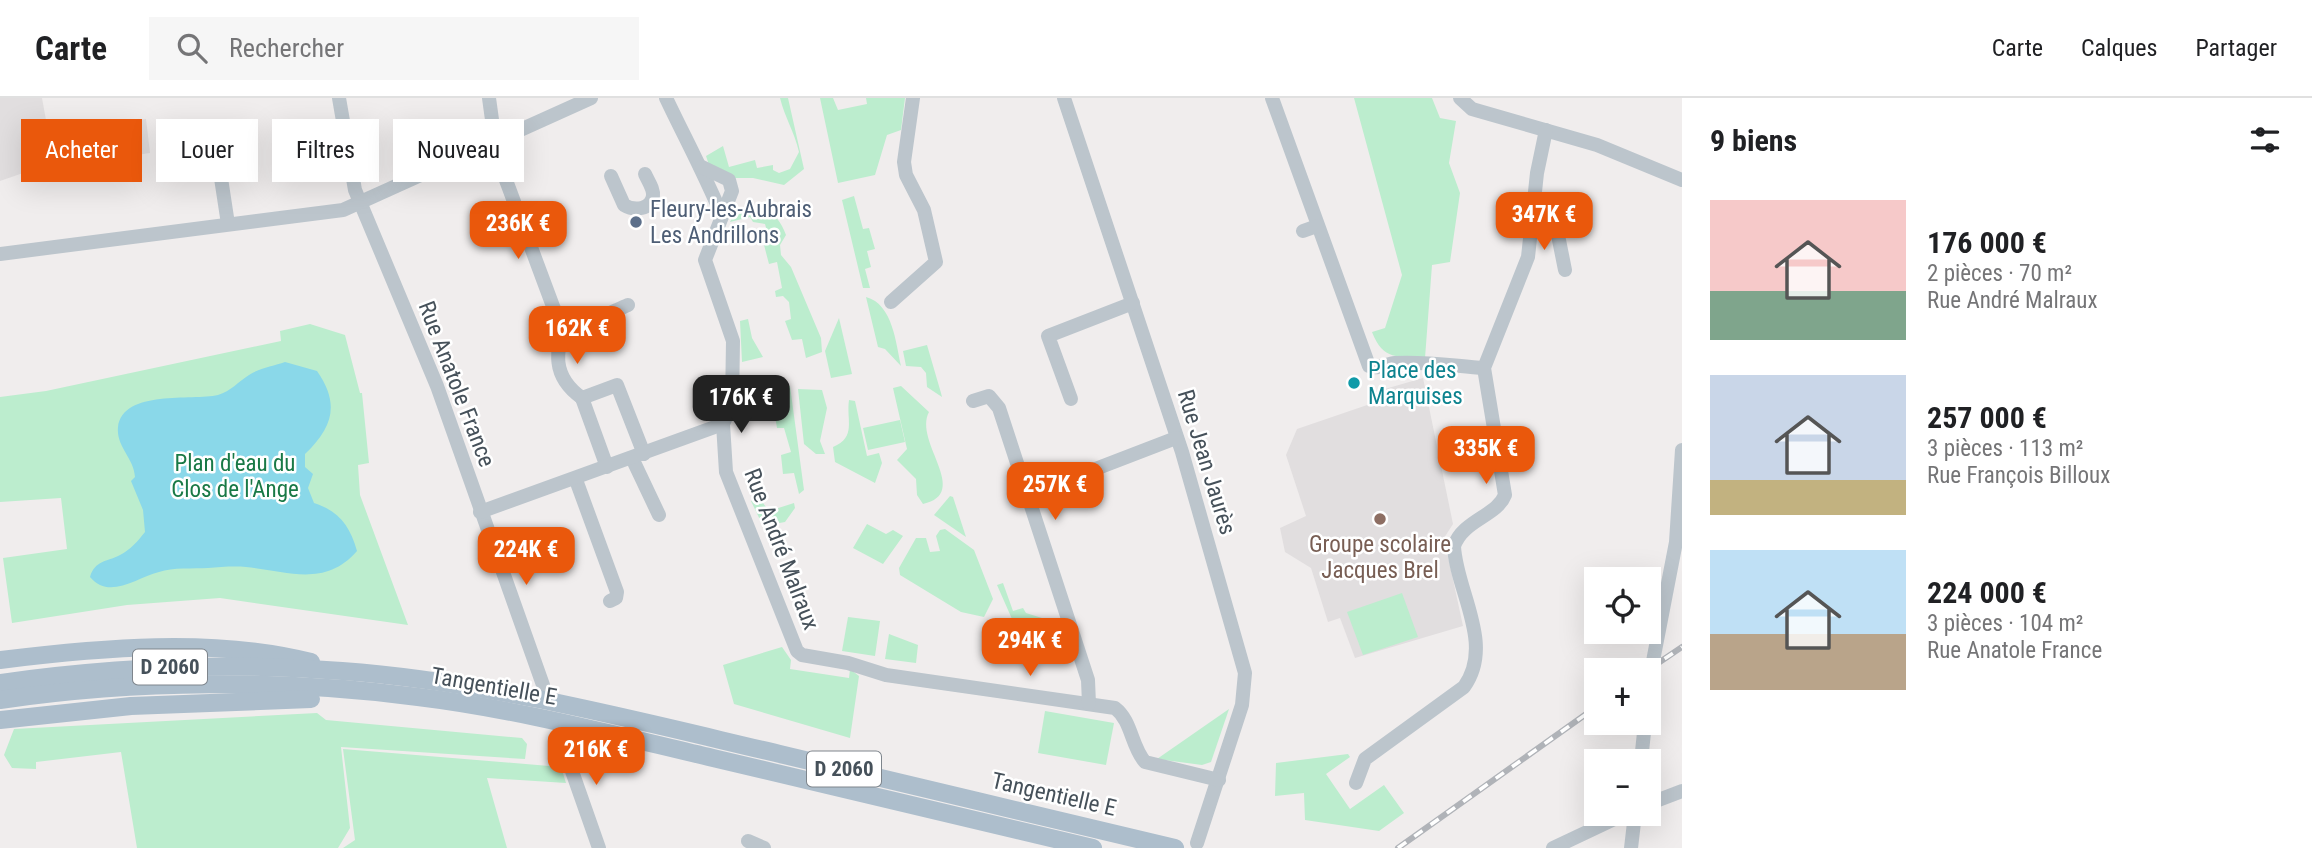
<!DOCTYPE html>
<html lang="fr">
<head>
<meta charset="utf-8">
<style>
  :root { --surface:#fff; --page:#f6f6f6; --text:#202124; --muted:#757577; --line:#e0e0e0; --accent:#ea580c }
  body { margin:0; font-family:"Roboto Condensed",sans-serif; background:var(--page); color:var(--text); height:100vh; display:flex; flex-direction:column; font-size:26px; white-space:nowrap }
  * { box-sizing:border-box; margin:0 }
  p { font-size:23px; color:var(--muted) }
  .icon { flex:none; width:38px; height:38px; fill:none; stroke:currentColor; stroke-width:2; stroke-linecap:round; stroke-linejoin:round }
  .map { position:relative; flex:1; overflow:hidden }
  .side { display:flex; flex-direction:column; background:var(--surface); width:630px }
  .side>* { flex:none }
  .hud { position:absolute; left:21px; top:21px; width:665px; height:63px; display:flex; gap:14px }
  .fabs { position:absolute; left:1584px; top:469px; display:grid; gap:14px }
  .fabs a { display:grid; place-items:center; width:77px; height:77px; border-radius:0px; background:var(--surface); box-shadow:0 7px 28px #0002; font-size:35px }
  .price { position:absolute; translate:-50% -60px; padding:0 16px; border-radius:14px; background:var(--accent); color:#fff; font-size:23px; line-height:46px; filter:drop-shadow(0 2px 4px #0008) }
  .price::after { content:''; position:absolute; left:50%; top:42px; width:21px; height:16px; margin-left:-10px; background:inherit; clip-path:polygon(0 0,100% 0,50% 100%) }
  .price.active { background:#222; color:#fff }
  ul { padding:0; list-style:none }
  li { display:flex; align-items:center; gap:21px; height:175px; padding:0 28px }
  li span { display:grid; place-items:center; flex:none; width:196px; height:140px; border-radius:0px; color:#555 }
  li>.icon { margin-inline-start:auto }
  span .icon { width:84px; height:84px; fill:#fffc; stroke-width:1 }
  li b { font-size:30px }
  h2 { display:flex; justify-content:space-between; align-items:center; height:84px; padding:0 28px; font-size:30px }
  .pill { padding:0 24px; border-radius:0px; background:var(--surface); box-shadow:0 7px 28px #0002; font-size:24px; line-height:63px }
  .pill.active { background:var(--accent); color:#fff }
  header { display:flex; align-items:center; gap:42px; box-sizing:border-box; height:98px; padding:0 35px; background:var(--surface); border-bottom:2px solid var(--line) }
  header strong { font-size:33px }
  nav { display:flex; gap:38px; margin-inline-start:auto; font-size:24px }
  .search { width:490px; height:63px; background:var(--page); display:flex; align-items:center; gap:18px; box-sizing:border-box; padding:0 24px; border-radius:0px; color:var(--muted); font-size:26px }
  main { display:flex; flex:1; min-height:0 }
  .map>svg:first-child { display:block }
</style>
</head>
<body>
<header>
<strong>Carte</strong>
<div class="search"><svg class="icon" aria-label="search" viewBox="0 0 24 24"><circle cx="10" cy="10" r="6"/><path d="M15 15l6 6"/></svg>Rechercher</div>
<nav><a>Carte</a><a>Calques</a><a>Partager</a></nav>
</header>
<main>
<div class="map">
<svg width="1682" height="750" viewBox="0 0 1682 750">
  <rect width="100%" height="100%" fill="#f0eded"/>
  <g fill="#e1dedf">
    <path d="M 0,0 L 42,0 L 48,33 L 146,21 L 150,55 L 26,74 L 0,83 Z"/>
    <path d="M 1423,280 L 1453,426 L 1444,440 L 1463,528 L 1355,560 L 1340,520 L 1328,524 L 1311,470 L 1285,454 L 1280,430 L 1306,418 L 1286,357 L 1297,331 L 1373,305 L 1371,295 Z"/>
  </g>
  <g fill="#bcedce">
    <path d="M 780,0 L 788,0 L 804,71 L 784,87 L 753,80 L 733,80 L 709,67 L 706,58 L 723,48 L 729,69 L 755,62 L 757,70 L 773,67 L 773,72 L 779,75 L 790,71 L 799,54 C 794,33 785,20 780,0 Z"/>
    <path d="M 820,0 L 833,0 L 838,12 L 867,6 L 866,0 L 905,0 L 901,32 L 887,37 L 875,77 L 838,85 Z"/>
    <path d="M 1354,0 L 1432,0 L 1440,20 L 1456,23 L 1449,65 L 1460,95 L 1450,164 L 1432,167 L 1425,260 C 1398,258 1383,263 1372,234 L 1385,230 L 1402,177 Z"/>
    <path d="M 854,98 L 863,131 L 869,130 L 875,151 L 867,153 L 871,169 L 865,171 L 870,190 L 863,190 L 842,102 Z"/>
    <path d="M 756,111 C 772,111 781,123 786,137 L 780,147 L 781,157 L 791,169 L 821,240 L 822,254 L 806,260 L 802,241 L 792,242 L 785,223 L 791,221 L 789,204 L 783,198 L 776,199 L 775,193 L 782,190 L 777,164 L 769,166 L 764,147 L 770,144 L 765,126 L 753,124 L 750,119 L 730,124 L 733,118 Z"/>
    <path d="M 866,199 C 893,206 896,246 901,268 L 885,251 L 878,249 Z"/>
    <path d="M 839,220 L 852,276 L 831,280 L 825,253 Z"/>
    <path d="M 748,221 L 752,240 L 763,259 L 742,264 L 740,223 Z"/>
    <path d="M 310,226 L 345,237 L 360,295 L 362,295 L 369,365 L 358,367 L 360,397 L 408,527 L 220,500 L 127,507 L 12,525 L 3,460 L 67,451 L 61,400 L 0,404 L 0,299 L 46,293 L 281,243 L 280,233 Z"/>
    <path d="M 927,247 L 941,295 L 942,299 L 927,289 L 926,275 L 921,269 L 906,268 L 903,253 Z"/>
    <path d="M 754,279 L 790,288 L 804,392 L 799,396 L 794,375 L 783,376 L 781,357 L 791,354 L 784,330 L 777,330 L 775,318 L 785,315 L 778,292 L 767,287 L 755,289 Z"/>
    <path d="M 901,288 L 929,314 C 913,344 972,395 923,406 L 917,397 L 916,381 L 897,362 L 907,351 L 893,290 Z"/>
    <path d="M 798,291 L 822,292 L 827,310 L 820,343 L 825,356 L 816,356 L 804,346 Z"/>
    <path d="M 849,302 L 855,303 L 867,358 L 879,355 L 882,365 L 875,385 L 835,364 L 833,349 C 857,339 846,322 849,302 Z"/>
    <path d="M 900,322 L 905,344 L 868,352 L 863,330 Z"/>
    <path d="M 950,398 L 953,399 L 966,439 L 934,417 Z"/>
    <path d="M 760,401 L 769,413 L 794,405 L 795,410 L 785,424 L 763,428 L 751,403 Z"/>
    <path d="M 867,426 L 886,436 L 893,432 L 903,438 L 883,466 L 853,450 Z"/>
    <path d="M 945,431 L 974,452 L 993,501 L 984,519 L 961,514 L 900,477 L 899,470 L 916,440 L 926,440 L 930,454 L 940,453 L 936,438 L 940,432 Z"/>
    <path d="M 1003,485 L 1013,513 L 1023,510 L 1026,515 L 1042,520 L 1044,525 L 1012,521 L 997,487 Z"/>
    <path d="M 1402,495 L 1418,539 L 1363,557 L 1347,514 Z"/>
    <path d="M 848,519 L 880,523 L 875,558 L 842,553 Z"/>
    <path d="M 889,536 L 918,547 L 916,565 L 885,561 Z"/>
    <path d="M 782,549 L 791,562 L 790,571 L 849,580 L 850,571 L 859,578 L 850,640 L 734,606 L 723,567 Z"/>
    <path d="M 1229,611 L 1211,664 L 1202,667 L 1157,661 Z"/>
    <path d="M 1045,613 L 1114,625 L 1106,667 L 1038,655 Z"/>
    <path d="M 317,615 L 326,622 L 522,640 L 527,646 L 525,661 L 341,649 L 350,730 L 338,750 L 137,750 L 121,654 L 36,664 L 36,671 L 12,670 L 4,657 L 14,631 Z"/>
    <path d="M 343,651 L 561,669 L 566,685 L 487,680 L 507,750 L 343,750 L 355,742 Z"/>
    <path d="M 1348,656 L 1350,659 L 1326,676 L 1350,711 L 1384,687 L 1404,715 L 1379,733 L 1305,722 L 1304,695 L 1275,698 L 1276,665 Z"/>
  </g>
  <path fill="#8ad8e9" d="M 285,264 L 317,273 C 340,306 333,329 305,356 L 305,369 L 313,376 L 308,390 L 314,405 C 339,413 350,428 357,453 C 325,490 287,473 246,469 C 234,468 220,469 208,470 C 193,471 173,469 159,474 C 136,480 109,502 90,479 C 95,462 107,464 120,457 C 130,452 138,443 145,434 L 143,412 L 131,383 L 135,379 C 134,360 116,349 118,329 C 123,291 192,303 218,297 C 231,293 238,284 249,277 C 259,270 274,268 285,264 Z"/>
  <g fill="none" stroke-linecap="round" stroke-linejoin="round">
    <g stroke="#bcc5cc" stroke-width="14">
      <path d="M 339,0 L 355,92 L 437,288 L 543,587"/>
      <path d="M 489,0 L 497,58 L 554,211 C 574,237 604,217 628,207"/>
      <path d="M 666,0 C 685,40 705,77 722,118"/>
      <path d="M 1064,0 L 1182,354 L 1245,575 L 1242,607 L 1197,745"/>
      <path d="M 1272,0 L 1369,268 C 1377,272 1386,266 1395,265 C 1424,263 1455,268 1484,270"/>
      <path d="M 1460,0 L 1472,11 L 1597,47 L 1682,82"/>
      <path d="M 208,35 L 217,54 L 228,126"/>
      <path d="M 702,69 L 729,82 L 732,93 L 705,162 L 733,243 L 732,306 L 723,326 L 726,374 L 797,553 L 802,557 L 848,565 L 886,577 L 1115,610 C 1132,623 1131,648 1145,664 L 1219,682"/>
      <path d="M 611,78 L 624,107 C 634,113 651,112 653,98 C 654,91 648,83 645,76"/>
      <path d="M 1532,127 L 1557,132 L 1565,172"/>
      <path d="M 1303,133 L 1317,128"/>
      <path d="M 0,156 L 343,112 L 591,0"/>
      <path d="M 891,204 L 936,164 L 924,112 L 906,77 L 904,64 L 913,0"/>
      <path d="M 565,222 C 556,254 551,278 582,300 L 617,287 L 644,356"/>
      <path d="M 582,300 L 607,369"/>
      <path d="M 1071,301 L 1048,238 L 1133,205"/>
      <path d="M 973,303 L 989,298 L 999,310 L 1088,582 L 1089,606"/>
      <path d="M 632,360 L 659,417"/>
      <path d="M 1085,375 L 1176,340"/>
      <path d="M 576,382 L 617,494 L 616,500 L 610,503"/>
      <path d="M 480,414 L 723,326"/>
      <path d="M 1648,589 L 1676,444 L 1682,352"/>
      <path d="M 560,639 L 599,750"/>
      <path d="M 1641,663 L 1645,625"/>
      <path d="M 1356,685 L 1365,661 L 1464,589 C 1495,546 1456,493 1454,448 C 1463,422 1497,418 1505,397 L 1484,270 L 1528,159 L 1537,75 L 1546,32"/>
      <path d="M 1648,706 L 1682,693"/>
      <path d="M 748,743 L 764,750"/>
      <path d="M 1553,750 L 1625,716"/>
      <path d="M 1631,750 L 1635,716"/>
    </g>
    <g stroke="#adbecc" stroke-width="18">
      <path d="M 0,562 C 98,550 214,539 311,564"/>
      <path d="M 0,585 C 113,569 228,564 342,573 C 491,584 638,623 784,657 C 914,688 1045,719 1175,750"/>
      <path d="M 0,602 C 136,582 281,581 418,599 C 517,611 615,637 713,660 C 839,690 966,720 1093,750"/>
      <path d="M 0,622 L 131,608 L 311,601"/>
    </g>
    <defs>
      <g id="rail">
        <path d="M 1648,572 L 1682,549"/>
        <path d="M 1398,750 L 1596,609"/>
      </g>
    </defs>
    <use href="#rail" stroke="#b0b3b8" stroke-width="6"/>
    <use href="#rail" stroke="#fff" stroke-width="3.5" stroke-dasharray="10" stroke-linecap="butt"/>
  </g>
  <circle fill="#5c6f8a" stroke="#fff" stroke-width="2.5" cx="636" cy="124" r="7"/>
  <circle fill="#0f9aa8" stroke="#fff" stroke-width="2.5" cx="1354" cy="285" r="7"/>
  <circle fill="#8d6e63" stroke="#fff" stroke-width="2.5" cx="1380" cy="421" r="7"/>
  <g text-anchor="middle" stroke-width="5" stroke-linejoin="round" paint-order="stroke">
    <g fill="#fff" stroke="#7e858c" stroke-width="2">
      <rect x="133" y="551.5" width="74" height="35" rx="5"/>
      <rect x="807" y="653.5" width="74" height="35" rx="5"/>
    </g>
    <g font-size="21" font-weight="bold" fill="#46515a">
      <text x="170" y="576">D 2060</text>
      <text x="844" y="678">D 2060</text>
    </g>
    <g font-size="23" fill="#4e5e75" stroke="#fff" text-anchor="start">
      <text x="650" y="119">Fleury-les-Aubrais<tspan x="650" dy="26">Les Andrillons</tspan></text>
    </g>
    <g font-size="23" fill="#0d838f" stroke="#fff" text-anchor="start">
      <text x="1368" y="280">Place des<tspan x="1368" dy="26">Marquises</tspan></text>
    </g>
    <g font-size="23" fill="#46515a" stroke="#fff">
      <text transform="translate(457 286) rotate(69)" y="8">Rue Anatole France</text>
      <text transform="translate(1207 364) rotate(73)" y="8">Rue Jean Jaurès</text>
      <text transform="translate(782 451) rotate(69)" y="8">Rue André Malraux</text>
      <text transform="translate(494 588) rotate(10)" y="8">Tangentielle E</text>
      <text transform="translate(1054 696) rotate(13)" y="8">Tangentielle E</text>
    </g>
    <g font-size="23" fill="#197946" stroke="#fff">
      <text x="235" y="373">Plan d'eau du<tspan x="235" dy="26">Clos de l'Ange</tspan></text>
    </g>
    <g font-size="23" fill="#785e54" stroke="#fff">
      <text x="1380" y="454">Groupe scolaire<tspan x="1380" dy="26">Jacques Brel</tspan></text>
    </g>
  </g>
</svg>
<div class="fabs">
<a><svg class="icon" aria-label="locate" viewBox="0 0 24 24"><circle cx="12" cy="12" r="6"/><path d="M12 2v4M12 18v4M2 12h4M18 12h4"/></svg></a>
<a>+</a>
<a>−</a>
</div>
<b class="price" style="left:1544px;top:154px">347K €</b>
<b class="price" style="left:518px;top:163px">236K €</b>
<b class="price" style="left:577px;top:268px">162K €</b>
<b class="price active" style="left:741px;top:337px">176K €</b>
<b class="price" style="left:1486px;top:388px">335K €</b>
<b class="price" style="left:1055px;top:424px">257K €</b>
<b class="price" style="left:526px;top:489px">224K €</b>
<b class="price" style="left:1030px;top:580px">294K €</b>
<b class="price" style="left:596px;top:689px">216K €</b>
<div class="hud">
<a class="pill active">Acheter</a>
<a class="pill">Louer</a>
<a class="pill">Filtres</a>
<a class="pill">Nouveau</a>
</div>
</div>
<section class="side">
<h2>9 biens<svg class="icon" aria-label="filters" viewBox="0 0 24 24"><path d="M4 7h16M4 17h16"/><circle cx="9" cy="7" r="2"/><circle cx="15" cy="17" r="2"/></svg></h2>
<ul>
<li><span style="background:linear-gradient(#f6c9c9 65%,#7fa58c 0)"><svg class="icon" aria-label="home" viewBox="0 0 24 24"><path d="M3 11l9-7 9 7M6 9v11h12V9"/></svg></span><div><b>176 000 €</b><p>2 pièces · 70 m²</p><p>Rue André Malraux</p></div></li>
<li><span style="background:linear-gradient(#c9d6e8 75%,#c2b280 0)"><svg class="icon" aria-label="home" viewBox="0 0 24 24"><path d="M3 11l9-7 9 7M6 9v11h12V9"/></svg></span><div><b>257 000 €</b><p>3 pièces · 113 m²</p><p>Rue François Billoux</p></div></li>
<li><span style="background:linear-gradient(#bfe0f5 60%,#b9a48a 0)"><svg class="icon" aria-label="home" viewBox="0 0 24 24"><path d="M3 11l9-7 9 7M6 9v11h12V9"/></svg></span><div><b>224 000 €</b><p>3 pièces · 104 m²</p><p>Rue Anatole France</p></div></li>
</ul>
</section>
</main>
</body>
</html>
